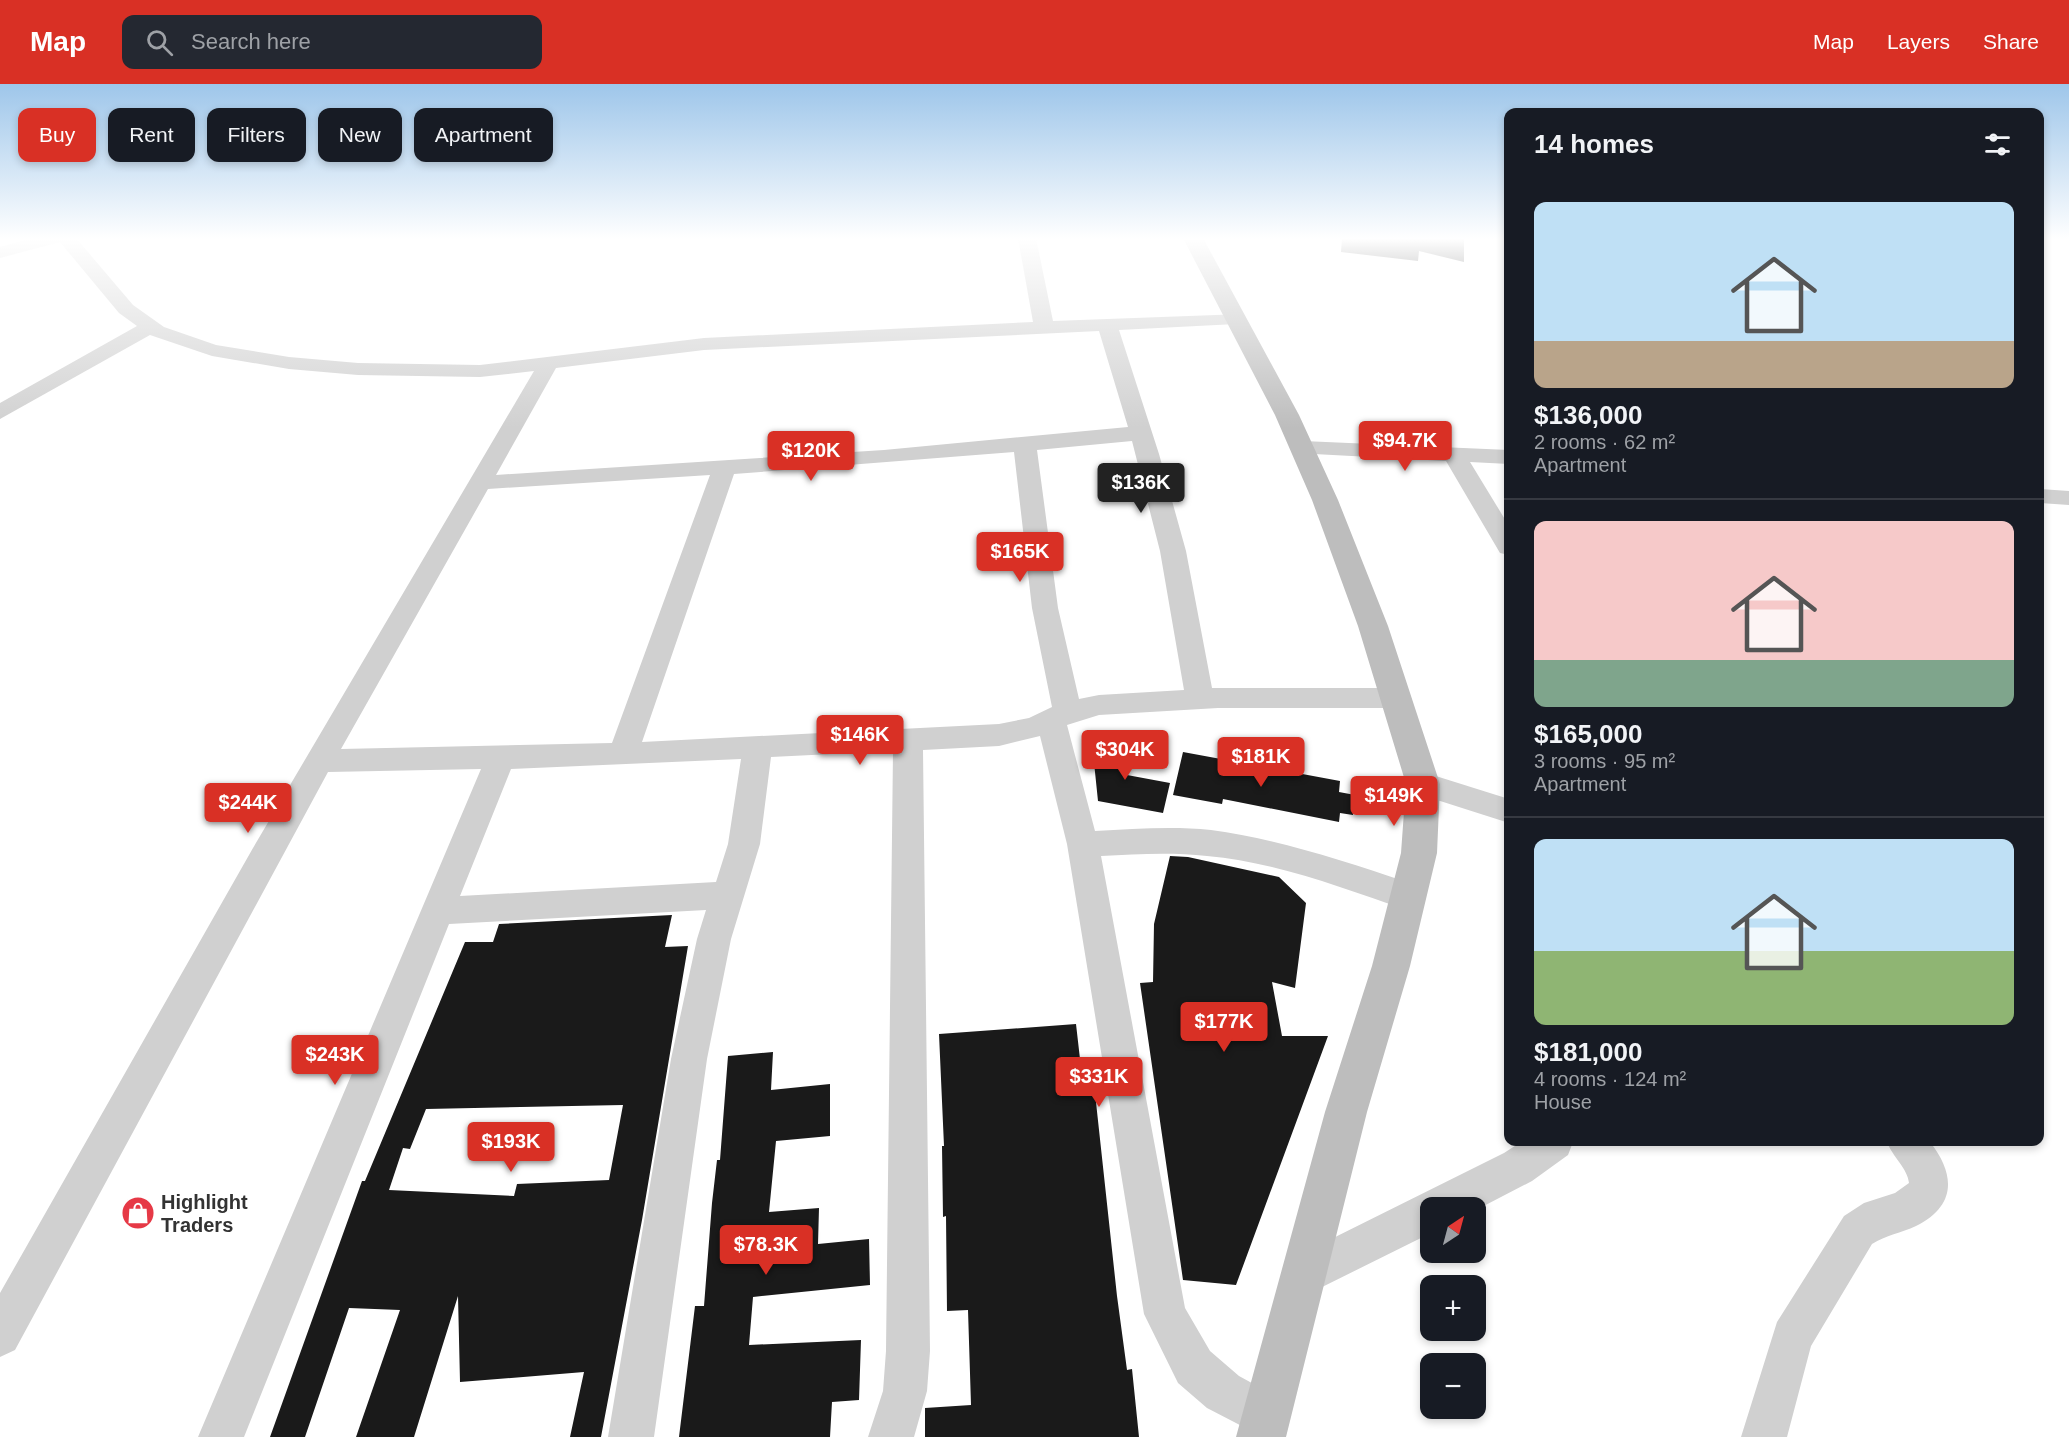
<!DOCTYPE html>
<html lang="en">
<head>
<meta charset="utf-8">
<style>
  :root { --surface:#171b24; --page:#242831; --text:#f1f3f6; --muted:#9ea1a6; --line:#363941; --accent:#d93025 }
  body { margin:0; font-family:Arial,sans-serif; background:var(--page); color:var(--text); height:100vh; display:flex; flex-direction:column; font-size:22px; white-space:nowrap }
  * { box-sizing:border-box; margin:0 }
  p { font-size:20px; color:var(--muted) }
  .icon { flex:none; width:33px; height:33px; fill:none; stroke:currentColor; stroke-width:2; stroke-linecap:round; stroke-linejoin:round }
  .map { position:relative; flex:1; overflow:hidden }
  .side { position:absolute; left:1504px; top:24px; width:540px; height:1038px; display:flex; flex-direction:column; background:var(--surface); border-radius:12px; box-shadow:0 3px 9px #0003 }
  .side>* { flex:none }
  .guide { position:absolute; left:18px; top:24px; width:570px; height:54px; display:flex; gap:12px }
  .needle { width:39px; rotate:36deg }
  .controls { position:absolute; left:1420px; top:1113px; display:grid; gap:12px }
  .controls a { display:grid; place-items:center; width:66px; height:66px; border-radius:12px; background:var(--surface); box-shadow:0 3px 9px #0003; font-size:30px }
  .price { position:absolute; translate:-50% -51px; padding:0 14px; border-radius:6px; background:var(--accent); color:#fff; font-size:20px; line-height:39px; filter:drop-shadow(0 2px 3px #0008) }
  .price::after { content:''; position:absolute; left:50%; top:36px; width:18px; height:14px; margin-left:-9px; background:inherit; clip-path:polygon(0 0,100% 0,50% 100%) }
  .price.on { background:#222; color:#fff }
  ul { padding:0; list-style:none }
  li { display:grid; align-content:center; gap:12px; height:318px; padding:0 30px }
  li+li { border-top:2px solid var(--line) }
  li span { display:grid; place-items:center; height:186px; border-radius:12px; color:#555 }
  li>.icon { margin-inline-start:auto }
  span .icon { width:108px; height:108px; fill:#fffc; stroke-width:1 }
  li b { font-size:26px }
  h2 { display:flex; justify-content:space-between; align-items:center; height:72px; padding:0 30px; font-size:26px }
  .chip { padding:0 21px; border-radius:12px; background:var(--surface); box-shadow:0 3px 9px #0003; font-size:21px; line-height:54px }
  .chip.on { background:var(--accent); color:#fff }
  header { display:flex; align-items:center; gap:36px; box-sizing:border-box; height:84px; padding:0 30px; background:var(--accent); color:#fff }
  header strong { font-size:28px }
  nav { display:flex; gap:33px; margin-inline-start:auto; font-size:21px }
  .search { width:420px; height:54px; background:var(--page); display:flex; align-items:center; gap:15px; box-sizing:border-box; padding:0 21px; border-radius:12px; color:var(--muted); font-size:22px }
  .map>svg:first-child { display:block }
</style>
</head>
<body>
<header>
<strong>Map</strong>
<div class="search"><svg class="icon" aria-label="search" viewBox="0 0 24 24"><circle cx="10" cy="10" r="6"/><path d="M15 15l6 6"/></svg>Search here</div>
<nav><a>Map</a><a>Layers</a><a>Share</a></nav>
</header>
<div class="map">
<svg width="2069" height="1353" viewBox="0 0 2069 1353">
  <rect width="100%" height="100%" fill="#fff"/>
  <g fill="#1a1a1a" fill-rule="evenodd">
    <path d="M 1342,154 L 1464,154 L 1464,178 L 1419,167 L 1418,177 L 1341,168 Z"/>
    <path d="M 1124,658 L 1127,691 L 1170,699 L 1163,729 L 1098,717 L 1092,659 Z"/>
    <path d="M 1183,668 L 1340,697 L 1339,708 L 1355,711 L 1353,731 L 1340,729 L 1339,738 L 1223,715 L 1222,720 L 1173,711 Z"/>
    <path d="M 1170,772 L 1188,773 L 1279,793 L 1306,819 L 1295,904 L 1272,898 L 1282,952 L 1328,952 L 1236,1201 L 1183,1196 L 1140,899 L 1153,898 L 1154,840 Z"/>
    <path d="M 672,831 L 665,863 L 688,862 L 642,1136 L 601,1353 L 570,1353 L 584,1288 L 460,1298 L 458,1212 L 414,1353 L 356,1353 L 400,1226 L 349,1224 L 305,1353 L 270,1353 L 362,1097 L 365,1097 L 465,858 L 493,858 L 499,840 ZM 623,1021 L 609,1096 L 517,1100 L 514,1112 L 389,1106 L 403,1064 L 410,1065 L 426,1025 Z"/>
    <path d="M 1076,940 L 1084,1010 L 1095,1009 L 1117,1212 L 1127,1286 L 1132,1285 L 1139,1353 L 925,1353 L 925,1324 L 971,1321 L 968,1226 L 947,1227 L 946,1132 L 943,1133 L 942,1062 L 944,1062 L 939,950 Z"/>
    <path d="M 773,968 L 771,1006 L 830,1000 L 830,1052 L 776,1057 L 769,1128 L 819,1124 L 818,1160 L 869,1155 L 870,1201 L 753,1213 L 749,1261 L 861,1256 L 859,1316 L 832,1318 L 830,1353 L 679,1353 L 695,1222 L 704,1222 L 712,1119 L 717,1076 L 720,1076 L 728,972 Z"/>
  </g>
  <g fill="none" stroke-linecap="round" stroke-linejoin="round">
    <g fill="#d0d0d0" fill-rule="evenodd">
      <path d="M 32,154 L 76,154 L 133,221 L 164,243 L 216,261 L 289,273 L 358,279 L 480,281 L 704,254 L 1033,238 L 1018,154 L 1036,154 L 1053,237 L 1243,230 L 1246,234 L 1236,240 L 1119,246 L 1159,370 L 1186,467 L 1212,604 L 1395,604 L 1405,607 L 1409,614 L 1405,621 L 1395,624 L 1218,624 L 1099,631 L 1067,641 L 1095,747 C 1134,745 1172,742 1211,746 C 1278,755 1343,777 1407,798 L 1419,802 L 1424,812 L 1419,822 L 1407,826 C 1342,804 1276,778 1207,772 C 1172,768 1137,770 1101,772 L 1185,1224 L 1210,1267 L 1239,1292 L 1283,1316 L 1290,1332 L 1283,1348 L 1263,1353 L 1207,1324 L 1178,1299 L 1144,1230 L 1067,760 L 1040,652 L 999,662 L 923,666 L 930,1267 L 927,1307 L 914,1353 L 868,1353 L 883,1307 L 886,1267 L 893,667 L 771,673 L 760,760 L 731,855 L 707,975 L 654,1353 L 608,1353 L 671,975 L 697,855 L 706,826 L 449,840 L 244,1353 L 198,1353 L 481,685 L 328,688 L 15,1266 L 0,1273 L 0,1209 L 253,764 L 534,287 L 480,293 L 358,291 L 289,285 L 212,272 L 150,251 L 0,335 L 0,319 L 137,242 L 119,229 L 60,158 L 0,174 L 0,163 ZM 1099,247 L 1128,343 L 884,366 L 496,391 L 556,284 L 704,266 ZM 1132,357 L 1160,467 L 1184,606 L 1099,611 L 1079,615 L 1058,524 L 1037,366 ZM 1014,368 L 1032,524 L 1052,623 L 1029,634 L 999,640 L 642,658 L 734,390 ZM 710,391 L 612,659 L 341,665 L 488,405 ZM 741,675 L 728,760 L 716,798 L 460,812 L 511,685 Z"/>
      <path d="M 1303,357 L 1509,366 L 1509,380 L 1470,378 L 1509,442 L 1509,471 L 1500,469 L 1446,377 L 1295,369 L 1292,364 L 1295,359 Z"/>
      <path d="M 2040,405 L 2069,407 L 2069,421 L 2040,419 Z"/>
      <path d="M 1423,688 L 1509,715 L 1509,739 L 1412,708 L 1408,700 L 1412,692 Z"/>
      <path d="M 1521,1058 L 1573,1058 L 1568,1071 L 1532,1097 L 1476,1126 L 1431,1124 L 1431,1149 L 1302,1213 L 1287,1207 L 1281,1192 L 1287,1177 L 1504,1069 Z"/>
      <path d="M 1887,1058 L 1930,1058 C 1956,1091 1956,1122 1916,1142 C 1901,1149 1886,1151 1872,1160 L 1811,1262 L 1787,1353 L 1741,1353 L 1777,1238 L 1844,1132 L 1864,1119 L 1895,1109 L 1909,1099 C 1908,1085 1892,1072 1887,1058 Z"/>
    </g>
    <path fill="#bdbdbd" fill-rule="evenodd" d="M 1183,154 L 1203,154 L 1299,331 L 1338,416 L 1388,542 L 1440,700 L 1437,769 L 1410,882 L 1367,1028 L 1286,1353 L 1236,1353 L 1325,1028 L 1372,882 L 1401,769 L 1406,700 L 1358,542 L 1312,416 L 1275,331 Z"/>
  </g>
  <linearGradient id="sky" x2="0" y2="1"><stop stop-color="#9ec6ea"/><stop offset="0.45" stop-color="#fff"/><stop offset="1" stop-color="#fff" stop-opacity="0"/></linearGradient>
  <rect width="2069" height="344" fill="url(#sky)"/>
  <defs>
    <symbol id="shop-disc" viewBox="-11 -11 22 22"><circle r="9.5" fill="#e63946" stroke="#fff"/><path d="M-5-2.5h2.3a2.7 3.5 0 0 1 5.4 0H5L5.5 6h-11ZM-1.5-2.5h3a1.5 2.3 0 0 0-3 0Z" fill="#fff"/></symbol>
  </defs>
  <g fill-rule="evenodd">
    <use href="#shop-disc" x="119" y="1110" width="38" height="38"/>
  </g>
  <g text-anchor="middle" stroke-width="6" stroke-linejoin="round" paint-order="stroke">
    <g font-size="20" font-weight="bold" fill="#333" stroke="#fff" text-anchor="start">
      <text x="161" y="1125">Highlight<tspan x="161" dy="23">Traders</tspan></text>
    </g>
  </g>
</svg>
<div class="controls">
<a><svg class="needle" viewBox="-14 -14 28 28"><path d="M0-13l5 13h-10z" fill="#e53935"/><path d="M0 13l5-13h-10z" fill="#9ea1a6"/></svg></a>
<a>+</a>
<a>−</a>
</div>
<b class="price" style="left:1405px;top:388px">$94.7K</b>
<b class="price" style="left:811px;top:398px">$120K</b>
<b class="price on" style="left:1141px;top:430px">$136K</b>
<b class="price" style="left:1020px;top:499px">$165K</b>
<b class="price" style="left:860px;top:682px">$146K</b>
<b class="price" style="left:1125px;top:697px">$304K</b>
<b class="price" style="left:1261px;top:704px">$181K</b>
<b class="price" style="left:1394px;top:743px">$149K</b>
<b class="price" style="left:248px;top:750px">$244K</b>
<b class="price" style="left:1224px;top:969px">$177K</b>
<b class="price" style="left:335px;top:1002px">$243K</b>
<b class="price" style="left:1099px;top:1024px">$331K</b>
<b class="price" style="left:511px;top:1089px">$193K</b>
<b class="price" style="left:766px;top:1192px">$78.3K</b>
<div class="guide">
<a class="chip on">Buy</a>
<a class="chip">Rent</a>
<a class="chip">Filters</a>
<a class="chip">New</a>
<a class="chip">Apartment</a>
</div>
<section class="side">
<h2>14 homes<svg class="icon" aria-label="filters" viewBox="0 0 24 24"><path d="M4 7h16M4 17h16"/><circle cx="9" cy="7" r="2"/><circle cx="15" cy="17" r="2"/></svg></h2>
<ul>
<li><span style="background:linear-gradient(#bfe0f5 75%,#b9a48a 0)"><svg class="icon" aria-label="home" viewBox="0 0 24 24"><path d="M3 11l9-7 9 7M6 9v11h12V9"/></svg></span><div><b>$136,000</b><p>2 rooms · 62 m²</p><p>Apartment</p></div></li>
<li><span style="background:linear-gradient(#f6c9c9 75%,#7fa58c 0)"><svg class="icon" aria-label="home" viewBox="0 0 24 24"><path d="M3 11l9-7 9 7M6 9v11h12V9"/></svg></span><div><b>$165,000</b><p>3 rooms · 95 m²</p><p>Apartment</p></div></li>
<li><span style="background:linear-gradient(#bfe0f5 60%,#8fb573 0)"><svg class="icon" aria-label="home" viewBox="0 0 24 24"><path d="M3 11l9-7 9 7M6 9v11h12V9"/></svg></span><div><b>$181,000</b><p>4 rooms · 124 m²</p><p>House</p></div></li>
</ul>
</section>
</div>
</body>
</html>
